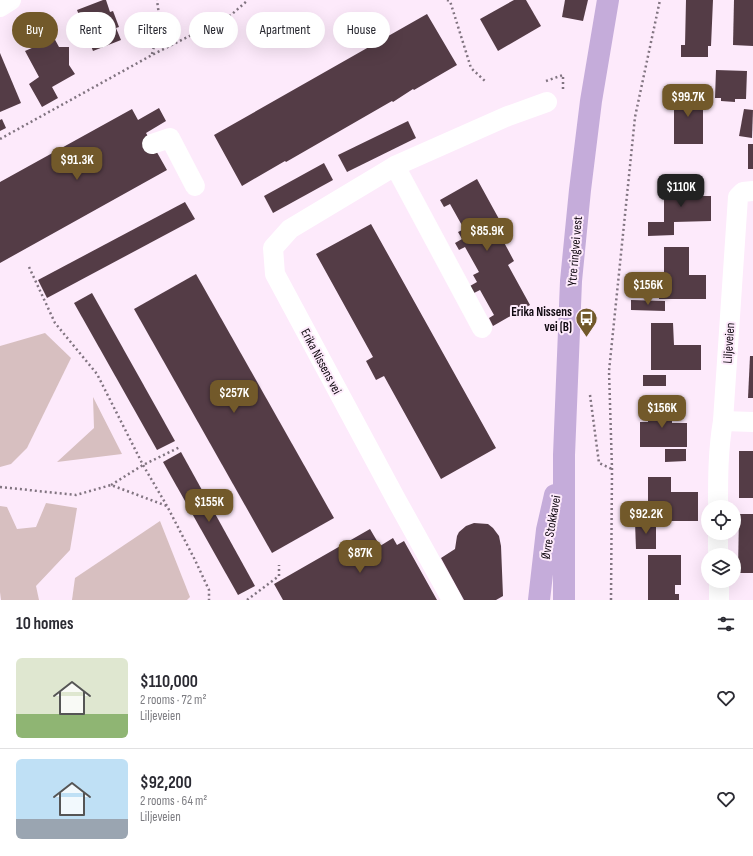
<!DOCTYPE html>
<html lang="en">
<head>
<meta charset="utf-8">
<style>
  :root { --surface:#fff; --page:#f7f7f7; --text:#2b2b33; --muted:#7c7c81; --line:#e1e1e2; --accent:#72592a }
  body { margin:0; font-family:"Sofia Sans Condensed",sans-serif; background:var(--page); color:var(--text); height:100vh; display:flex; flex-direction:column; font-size:15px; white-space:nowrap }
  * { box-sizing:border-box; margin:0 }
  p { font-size:13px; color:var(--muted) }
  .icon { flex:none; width:22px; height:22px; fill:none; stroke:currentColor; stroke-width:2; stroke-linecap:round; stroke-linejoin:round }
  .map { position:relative; height:600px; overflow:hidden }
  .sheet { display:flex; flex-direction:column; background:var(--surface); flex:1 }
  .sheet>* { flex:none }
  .hud { position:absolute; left:12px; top:12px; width:400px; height:36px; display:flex; gap:8px }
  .controls { position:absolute; left:701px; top:500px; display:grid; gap:8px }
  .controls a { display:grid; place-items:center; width:40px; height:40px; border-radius:50%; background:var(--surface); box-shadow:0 4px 16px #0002; font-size:20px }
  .price { position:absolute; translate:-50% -34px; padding:0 9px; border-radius:8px; background:var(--accent); color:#fff; font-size:13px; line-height:26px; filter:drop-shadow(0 1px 2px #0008) }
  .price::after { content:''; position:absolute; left:50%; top:24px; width:12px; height:9px; margin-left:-6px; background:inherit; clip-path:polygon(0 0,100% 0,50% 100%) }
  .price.current { background:#222; color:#fff }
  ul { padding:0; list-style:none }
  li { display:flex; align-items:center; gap:12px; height:100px; padding:0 16px }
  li+li { border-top:1px solid var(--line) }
  li span { display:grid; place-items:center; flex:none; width:112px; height:80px; border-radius:6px; color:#555 }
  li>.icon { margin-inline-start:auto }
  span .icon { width:48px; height:48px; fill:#fffc; stroke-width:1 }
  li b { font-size:17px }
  h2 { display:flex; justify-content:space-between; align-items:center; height:48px; padding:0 16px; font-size:17px }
  .chip { padding:0 14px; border-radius:18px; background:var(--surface); box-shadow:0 4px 16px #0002; font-size:14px; line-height:36px }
  .chip.current { background:var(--accent); color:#fff }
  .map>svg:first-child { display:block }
</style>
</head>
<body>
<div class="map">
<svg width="753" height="600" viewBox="0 0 753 600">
  <rect width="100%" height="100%" fill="#fdeafb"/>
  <g fill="#d7bfc0">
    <path d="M 45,333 L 71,358 L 27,448 L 11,464 L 0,467 L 0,346 Z"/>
    <path d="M 93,397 L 122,454 L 57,462 L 94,428 Z"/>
    <path d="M 46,503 L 77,508 L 70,550 L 36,586 L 39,600 L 1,600 L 0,592 L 0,506 L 7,507 L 17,529 L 36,527 Z"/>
    <path d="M 160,521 L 190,597 L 187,600 L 72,600 L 75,578 Z"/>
  </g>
  <g fill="#543c46">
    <path d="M 103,0 L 106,0 L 110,12 L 113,11 L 119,27 L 116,28 L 121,40 L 93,51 L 88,38 L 86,39 L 80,24 L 82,23 L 77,10 Z"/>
    <path d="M 514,0 L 526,0 L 541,26 L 498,51 L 480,19 Z"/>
    <path d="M 565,0 L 588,0 L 583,21 L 562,17 Z"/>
    <path d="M 686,0 L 713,0 L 711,46 L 708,46 L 708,57 L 681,57 L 681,45 L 685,45 Z"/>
    <path d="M 734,0 L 753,0 L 753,46 L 733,45 Z"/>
    <path d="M 427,14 L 457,65 L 414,90 L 413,89 L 393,102 L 392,101 L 286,162 L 285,161 L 242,186 L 214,135 Z"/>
    <path d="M 53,36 L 59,47 L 69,47 L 69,65 L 75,74 L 52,87 L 58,98 L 42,107 L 29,84 L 39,77 L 25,51 L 34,47 L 32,43 L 41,37 L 43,41 Z"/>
    <path d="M 0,53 L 21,103 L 0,112 Z"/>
    <path d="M 716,70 L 747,71 L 746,99 L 735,99 L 735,102 L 721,101 L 721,98 L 715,98 Z"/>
    <rect x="674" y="91" width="29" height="53"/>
    <path d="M 159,108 L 166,121 L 146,133 L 167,170 L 0,263 L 0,182 L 132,109 L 138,120 Z"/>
    <path d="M 744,109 L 753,110 L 752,138 L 739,136 Z"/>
    <path d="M 2,119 L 6,128 L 0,131 L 0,120 Z"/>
    <path d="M 408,121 L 416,138 L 347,172 L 338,155 Z"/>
    <rect x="748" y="144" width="5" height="25"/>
    <path d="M 324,163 L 333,180 L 273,213 L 264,196 Z"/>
    <path d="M 477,179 L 499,219 L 493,222 L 514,261 L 508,265 L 530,305 L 493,326 L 489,318 L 494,315 L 480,290 L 474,293 L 470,286 L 477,282 L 473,275 L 479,272 L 465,247 L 459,250 L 455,243 L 462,239 L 458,232 L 464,229 L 450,204 L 444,207 L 440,200 Z"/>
    <path d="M 664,182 L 696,182 L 696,196 L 711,196 L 711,221 L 674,222 L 674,235 L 648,236 L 648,222 L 664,222 Z"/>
    <path d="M 185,202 L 195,219 L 47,298 L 38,280 Z"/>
    <path d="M 371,224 L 496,448 L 441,479 L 384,376 L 376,380 L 366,361 L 373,357 L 316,254 Z"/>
    <path d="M 664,247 L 689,247 L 689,275 L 706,275 L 706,299 L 659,299 L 659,274 L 664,275 Z"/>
    <path d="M 196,274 L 334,518 L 272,553 L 134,309 Z"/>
    <path d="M 92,293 L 175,441 L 157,450 L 74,303 Z"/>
    <path d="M 631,300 L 665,301 L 665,311 L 631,310 Z"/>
    <path d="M 651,323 L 673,323 L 674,345 L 701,345 L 701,370 L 651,370 Z"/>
    <path d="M 750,356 L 753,356 L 753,398 L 748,398 Z"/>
    <rect x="643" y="375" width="23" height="11"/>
    <path d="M 647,406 L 672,406 L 672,423 L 687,423 L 687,447 L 640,447 L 640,422 L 648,422 Z"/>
    <path d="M 665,449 L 686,449 L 686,461 L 665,462 Z"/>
    <rect x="739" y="451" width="14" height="47"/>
    <path d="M 181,452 L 255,586 L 238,595 L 163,462 Z"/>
    <path d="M 648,477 L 671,477 L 671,492 L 698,492 L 698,521 L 648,521 Z"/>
    <path d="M 739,514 L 753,514 L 753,573 L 738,573 Z"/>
    <path d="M 635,522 L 656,522 L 656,549 L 636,549 Z"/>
    <path d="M 474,523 L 488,524 L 493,528 L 499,536 L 501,546 L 503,596 L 496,600 L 464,600 L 441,558 L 455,549 L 457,536 L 459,532 L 466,526 Z"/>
    <path d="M 370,529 L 380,546 L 393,538 L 397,545 L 404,541 L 437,600 L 283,600 L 274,584 Z"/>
    <path d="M 648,555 L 681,555 L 681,585 L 675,585 L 675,594 L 679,594 L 679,600 L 648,600 Z"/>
  </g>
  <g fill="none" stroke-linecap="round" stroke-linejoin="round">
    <g stroke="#817480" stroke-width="2.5" stroke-dasharray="2 3" stroke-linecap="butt">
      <path d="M 447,0 L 450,1 L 471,68 L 486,82"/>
      <path d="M 152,54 L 160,23 L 157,0"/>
      <path d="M 546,81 L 563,75 L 563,89"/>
      <path d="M 0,139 L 152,55 L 231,15 L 248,0"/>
      <path d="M 29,267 L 55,323 L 97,374 L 143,465 L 167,506 L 195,560 L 209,590 L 209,600"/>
      <path d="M 590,395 L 599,463 L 612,469"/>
      <path d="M 111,485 L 143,465 L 180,447"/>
      <path d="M 0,487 L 76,495 L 111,485 L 167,506"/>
      <path d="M 247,600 L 279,576 L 279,565"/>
      <path d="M 611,600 L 612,469 L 609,371 L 635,117 L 660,0"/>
    </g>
    <g stroke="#fff" stroke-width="20">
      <path d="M 0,7 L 11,0"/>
      <path d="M 152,144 L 170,138 L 195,186"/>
      <path d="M 395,166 L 482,328"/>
      <path d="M 723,421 L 753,422"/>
      <path d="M 718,507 C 718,478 718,450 723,421 L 738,197 L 743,192 L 753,191"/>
      <path d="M 718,533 L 718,555"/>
      <path d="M 452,600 L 397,501 L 275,274 L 273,248 L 290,229 L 395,166 L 508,116 L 547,102"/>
      <path d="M 719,600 L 719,581"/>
    </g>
    <g stroke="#c5acda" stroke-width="22">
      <path d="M 539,600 L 547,530 L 555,495"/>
      <path d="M 564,600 L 564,455 L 571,281 L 580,190 L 591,101 L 608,0"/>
    </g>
  </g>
  <defs>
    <symbol id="bus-pin" viewBox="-11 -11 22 30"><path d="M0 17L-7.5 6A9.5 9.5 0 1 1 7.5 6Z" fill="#72592a" stroke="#fdeafb"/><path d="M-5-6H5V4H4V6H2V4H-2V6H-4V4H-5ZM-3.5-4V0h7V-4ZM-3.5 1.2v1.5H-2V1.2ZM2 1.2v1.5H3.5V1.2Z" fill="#fff"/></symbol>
  </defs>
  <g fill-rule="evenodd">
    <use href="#bus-pin" x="574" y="306" width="25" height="34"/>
  </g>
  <g text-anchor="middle" stroke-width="4" stroke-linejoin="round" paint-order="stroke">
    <g font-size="13" fill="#100910" stroke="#fdeafb">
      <text transform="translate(574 251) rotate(-85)" y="5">Ytre ringvei vest</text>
      <text transform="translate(728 343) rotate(-86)" y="5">Liljeveien</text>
      <text transform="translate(322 361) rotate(62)" y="5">Erika Nissens vei</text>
      <text transform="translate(550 527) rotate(-80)" y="5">Øvre Stokkavei</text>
    </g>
    <g font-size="13" font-weight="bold" fill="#100910" stroke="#fdeafb" text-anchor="end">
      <text x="572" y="316">Erika Nissens<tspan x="572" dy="15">vei (B)</tspan></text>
    </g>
  </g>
</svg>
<div class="controls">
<a><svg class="icon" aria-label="locate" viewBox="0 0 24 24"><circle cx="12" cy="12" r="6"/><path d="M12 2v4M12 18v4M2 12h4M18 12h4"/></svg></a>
<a><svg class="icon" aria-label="layers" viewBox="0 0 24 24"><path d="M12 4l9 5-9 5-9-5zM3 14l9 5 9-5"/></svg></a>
</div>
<b class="price" style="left:688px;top:118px">$99.7K</b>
<b class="price" style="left:77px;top:181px">$91.3K</b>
<b class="price current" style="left:681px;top:208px">$110K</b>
<b class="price" style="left:487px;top:252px">$85.9K</b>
<b class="price" style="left:648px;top:306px">$156K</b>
<b class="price" style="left:234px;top:414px">$257K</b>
<b class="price" style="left:662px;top:429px">$156K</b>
<b class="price" style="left:209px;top:523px">$155K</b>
<b class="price" style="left:646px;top:535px">$92.2K</b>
<b class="price" style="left:360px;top:574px">$87K</b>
<div class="hud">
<a class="chip current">Buy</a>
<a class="chip">Rent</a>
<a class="chip">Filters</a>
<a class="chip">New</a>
<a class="chip">Apartment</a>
<a class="chip">House</a>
</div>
</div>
<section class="sheet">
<h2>10 homes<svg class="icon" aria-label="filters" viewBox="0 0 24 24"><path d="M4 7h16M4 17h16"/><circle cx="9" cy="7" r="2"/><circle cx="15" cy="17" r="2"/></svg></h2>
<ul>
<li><span style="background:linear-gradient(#dfe7d0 70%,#8fb573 0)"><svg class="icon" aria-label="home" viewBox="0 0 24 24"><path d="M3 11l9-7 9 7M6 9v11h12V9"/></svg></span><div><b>$110,000</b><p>2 rooms · 72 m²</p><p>Liljeveien</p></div><svg class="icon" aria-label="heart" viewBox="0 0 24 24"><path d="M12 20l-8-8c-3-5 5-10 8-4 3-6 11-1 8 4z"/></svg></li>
<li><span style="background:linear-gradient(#bfe0f5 75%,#9aa5b1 0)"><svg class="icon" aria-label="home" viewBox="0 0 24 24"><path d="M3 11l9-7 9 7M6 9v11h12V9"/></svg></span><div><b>$92,200</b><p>2 rooms · 64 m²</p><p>Liljeveien</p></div><svg class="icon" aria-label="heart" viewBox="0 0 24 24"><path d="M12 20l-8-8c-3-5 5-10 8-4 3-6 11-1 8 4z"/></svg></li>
</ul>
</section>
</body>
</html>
